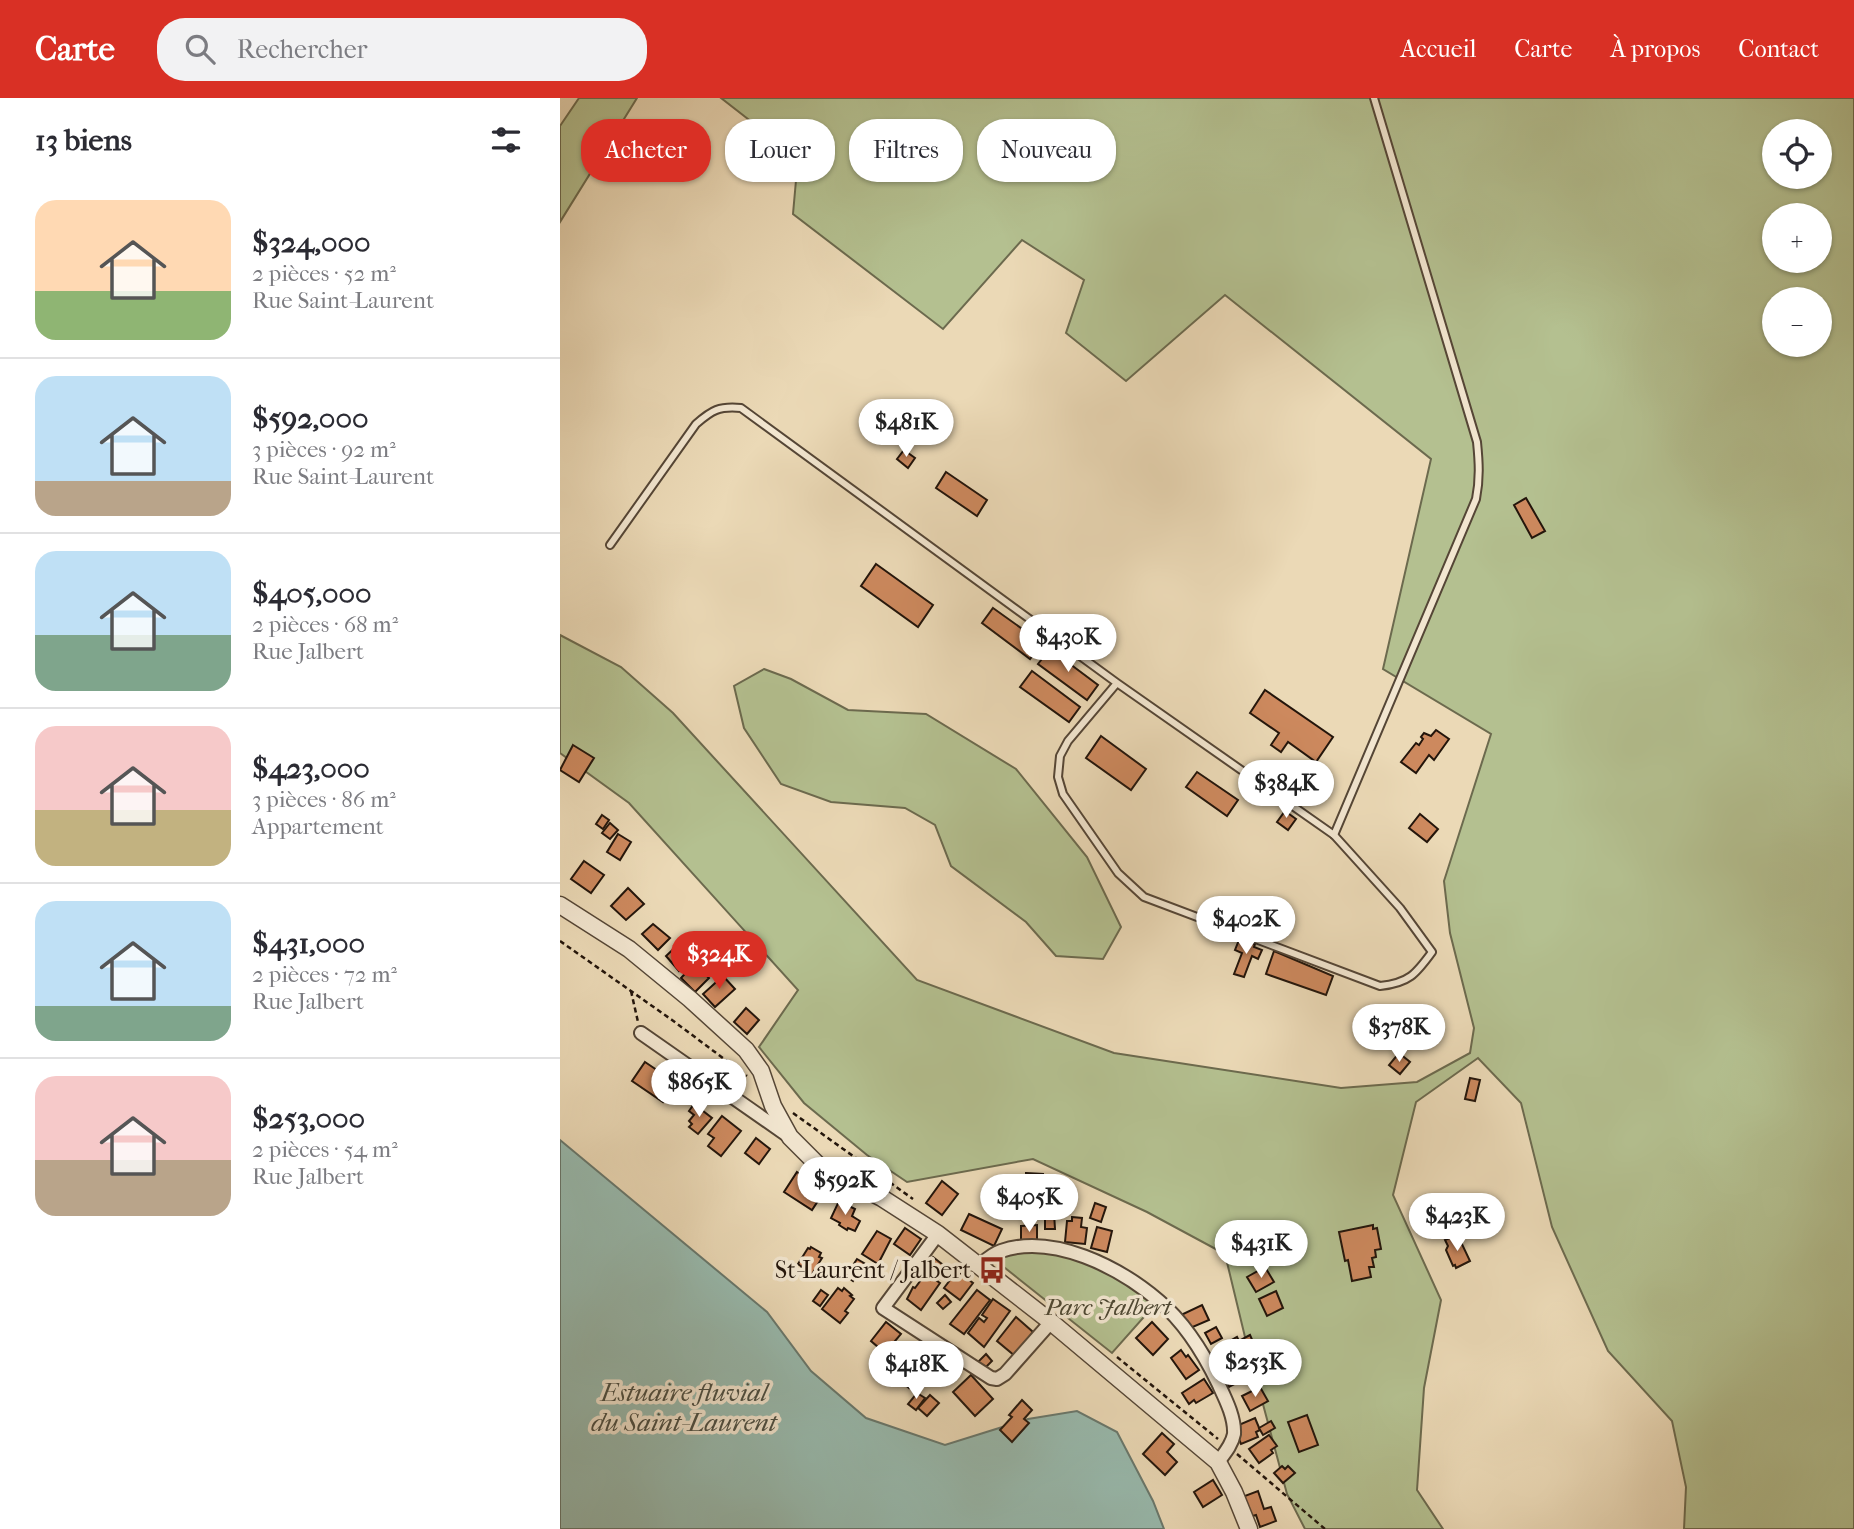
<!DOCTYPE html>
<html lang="fr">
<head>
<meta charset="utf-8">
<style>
  :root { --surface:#fff; --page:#f2f2f3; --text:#2b2b33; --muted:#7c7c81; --line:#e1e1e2; --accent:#d93025 }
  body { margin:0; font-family:"IM FELL French Canon",serif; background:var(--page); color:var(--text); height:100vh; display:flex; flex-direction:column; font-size:26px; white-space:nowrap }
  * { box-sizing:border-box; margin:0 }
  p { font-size:23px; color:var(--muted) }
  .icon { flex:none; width:38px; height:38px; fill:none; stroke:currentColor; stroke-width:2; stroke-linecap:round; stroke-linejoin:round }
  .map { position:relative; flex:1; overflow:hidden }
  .panel { display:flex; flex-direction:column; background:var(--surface); width:560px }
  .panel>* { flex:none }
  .hud { position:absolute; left:21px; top:21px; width:665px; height:63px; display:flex; gap:14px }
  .buttons { position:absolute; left:1202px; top:21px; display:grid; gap:14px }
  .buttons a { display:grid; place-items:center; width:70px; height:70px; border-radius:50%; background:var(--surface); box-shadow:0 2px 5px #0004; font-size:35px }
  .price { position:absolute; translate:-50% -60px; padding:0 16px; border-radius:24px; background:#fff; color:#222; font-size:23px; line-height:46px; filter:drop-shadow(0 2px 4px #0008) }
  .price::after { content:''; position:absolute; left:50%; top:42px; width:21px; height:16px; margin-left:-10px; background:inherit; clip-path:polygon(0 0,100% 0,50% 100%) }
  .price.current { background:var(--accent); color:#fff }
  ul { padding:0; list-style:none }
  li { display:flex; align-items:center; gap:21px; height:175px; padding:0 35px }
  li+li { border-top:2px solid var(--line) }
  li span { display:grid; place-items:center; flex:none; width:196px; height:140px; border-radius:21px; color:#555 }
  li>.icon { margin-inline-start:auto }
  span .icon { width:84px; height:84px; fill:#fffc; stroke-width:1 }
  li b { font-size:30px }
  h2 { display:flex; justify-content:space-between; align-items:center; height:84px; padding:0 35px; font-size:30px }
  .pill { padding:0 24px; border-radius:28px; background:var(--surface); box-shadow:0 2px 5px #0004; font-size:24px; line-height:63px }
  .pill.current { background:var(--accent); color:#fff }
  header { display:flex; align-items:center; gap:42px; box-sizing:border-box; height:98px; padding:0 35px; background:var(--accent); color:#fff }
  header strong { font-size:33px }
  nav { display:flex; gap:38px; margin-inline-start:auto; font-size:24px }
  .search { width:490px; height:63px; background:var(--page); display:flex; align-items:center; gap:18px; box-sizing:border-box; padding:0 24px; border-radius:28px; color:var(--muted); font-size:26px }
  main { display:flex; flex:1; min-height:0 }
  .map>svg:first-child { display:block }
</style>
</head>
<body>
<header>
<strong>Carte</strong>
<div class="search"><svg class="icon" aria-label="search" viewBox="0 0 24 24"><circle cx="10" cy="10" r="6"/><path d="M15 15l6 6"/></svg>Rechercher</div>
<nav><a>Accueil</a><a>Carte</a><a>À propos</a><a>Contact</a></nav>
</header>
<main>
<section class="panel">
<h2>13 biens<svg class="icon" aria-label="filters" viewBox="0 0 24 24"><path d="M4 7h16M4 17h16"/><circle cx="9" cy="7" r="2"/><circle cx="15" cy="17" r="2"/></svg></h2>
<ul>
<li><span style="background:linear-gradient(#ffd9b3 65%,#8fb573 0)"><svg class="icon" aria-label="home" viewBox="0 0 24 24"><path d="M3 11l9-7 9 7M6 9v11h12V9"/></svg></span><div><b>$324,000</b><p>2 pièces · 52 m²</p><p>Rue Saint-Laurent</p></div></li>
<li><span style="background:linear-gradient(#bfe0f5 75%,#b9a48a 0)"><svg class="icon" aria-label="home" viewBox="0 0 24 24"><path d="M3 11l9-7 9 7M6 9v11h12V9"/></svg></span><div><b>$592,000</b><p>3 pièces · 92 m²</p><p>Rue Saint-Laurent</p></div></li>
<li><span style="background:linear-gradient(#bfe0f5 60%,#7fa58c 0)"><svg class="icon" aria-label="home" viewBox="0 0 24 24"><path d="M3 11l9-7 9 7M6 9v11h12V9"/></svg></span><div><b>$405,000</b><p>2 pièces · 68 m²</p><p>Rue Jalbert</p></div></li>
<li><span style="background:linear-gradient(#f6c9c9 60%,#c2b280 0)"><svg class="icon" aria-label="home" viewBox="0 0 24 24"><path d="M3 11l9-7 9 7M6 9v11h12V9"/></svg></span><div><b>$423,000</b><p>3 pièces · 86 m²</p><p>Appartement</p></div></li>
<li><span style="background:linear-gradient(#bfe0f5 75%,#7fa58c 0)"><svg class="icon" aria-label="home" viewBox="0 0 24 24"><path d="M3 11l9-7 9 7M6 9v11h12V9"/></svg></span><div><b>$431,000</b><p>2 pièces · 72 m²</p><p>Rue Jalbert</p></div></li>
<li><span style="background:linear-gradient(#f6c9c9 60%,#b9a48a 0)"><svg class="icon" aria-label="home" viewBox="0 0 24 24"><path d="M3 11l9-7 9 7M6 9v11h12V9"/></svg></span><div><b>$253,000</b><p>2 pièces · 54 m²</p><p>Rue Jalbert</p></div></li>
</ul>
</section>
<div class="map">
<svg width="1294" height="1431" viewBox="0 0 1294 1431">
  <rect width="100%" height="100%" fill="#ebd9b6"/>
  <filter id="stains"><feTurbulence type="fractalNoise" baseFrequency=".00286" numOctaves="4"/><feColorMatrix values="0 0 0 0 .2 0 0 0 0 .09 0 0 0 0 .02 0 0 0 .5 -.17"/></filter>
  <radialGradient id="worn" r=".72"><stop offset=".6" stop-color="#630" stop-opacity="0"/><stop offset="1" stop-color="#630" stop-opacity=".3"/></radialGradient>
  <g fill="#b4c090" stroke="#6c6a4e" stroke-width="2" fill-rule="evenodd">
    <path d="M 19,0 L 77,0 L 0,124 L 0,28 Z"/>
    <path d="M 161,0 L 1294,0 L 1294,1431 L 1124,1431 L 1126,1389 L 1112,1323 L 1048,1253 L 992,1129 L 961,1005 L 918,960 L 856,1004 L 833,1097 L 881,1202 L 864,1290 L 857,1392 L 883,1431 L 745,1431 L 727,1396 L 685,1239 L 665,1156 L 587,1114 L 473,1061 L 347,1084 L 307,1057 L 244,1005 L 199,949 L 238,892 L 69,705 L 0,655 L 0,537 L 61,569 L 113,615 L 357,882 L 554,955 L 781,990 L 857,984 L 910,955 L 914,930 L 890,835 L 884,783 L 931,636 L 823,571 L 871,361 L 665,197 L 566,283 L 506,235 L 524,182 L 462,142 L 383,231 L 233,116 L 238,60 ZM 1214,33 L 1260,33 L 1260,79 L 1214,79 ZM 1214,117 L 1260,117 L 1260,163 L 1214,163 ZM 1214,201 L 1260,201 L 1260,247 L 1214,247 Z"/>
    <path d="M 204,571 L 231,581 L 288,612 L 366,616 L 456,671 L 527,759 L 561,829 L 543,861 L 496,858 L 466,824 L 391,768 L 375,727 L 345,710 L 271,704 L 221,686 L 184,630 L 174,588 Z"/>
    <path d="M 441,1153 L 510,1153 L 599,1202 L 552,1255 L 430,1158 Z"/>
  </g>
  <path fill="#98baae" stroke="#69786d" stroke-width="2" d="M 0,1042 L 207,1214 L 251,1273 L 306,1320 L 385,1347 L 468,1321 L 517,1313 L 557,1334 L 593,1403 L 604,1431 L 0,1431 Z"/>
  <g fill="#cd895e" stroke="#23150b" stroke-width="2">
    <path d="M 344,352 L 355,360 L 348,370 L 337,361 Z"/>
    <path d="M 386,374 L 427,402 L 417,418 L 376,390 Z"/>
    <path d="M 966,400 L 985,433 L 972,440 L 954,407 Z"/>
    <path d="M 316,466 L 373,507 L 358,529 L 301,488 Z"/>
    <path d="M 433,510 L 482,545 L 470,561 L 422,525 Z"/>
    <path d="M 490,551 L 538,587 L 527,602 L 478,566 Z"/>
    <path d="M 472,573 L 520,609 L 509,624 L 460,589 Z"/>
    <path d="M 705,592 L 773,639 L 756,664 L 728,644 L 721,654 L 711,647 L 719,635 L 690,615 Z"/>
    <path d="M 876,632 L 889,641 L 874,662 L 869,657 L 856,675 L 841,664 L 856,645 L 859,647 L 863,641 L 861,639 L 864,635 L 871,638 Z"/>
    <path d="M 541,638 L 586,671 L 571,692 L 526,660 Z"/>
    <path d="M 13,647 L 34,660 L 19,684 L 0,672 Z"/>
    <path d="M 637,674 L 678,702 L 667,718 L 626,689 Z"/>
    <path d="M 725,713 L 736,721 L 728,732 L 717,724 Z"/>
    <path d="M 860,716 L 878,731 L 867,744 L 849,730 Z"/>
    <path d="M 42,717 L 49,722 L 43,731 L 36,726 Z"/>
    <path d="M 50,725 L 58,732 L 50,741 L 42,735 Z"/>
    <path d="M 58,736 L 71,744 L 60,762 L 47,754 Z"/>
    <path d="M 24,763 L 44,777 L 31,795 L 11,781 Z"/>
    <path d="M 68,790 L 84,806 L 66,822 L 51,808 Z"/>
    <path d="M 93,826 L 110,840 L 98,852 L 82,836 Z"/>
    <path d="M 679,842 L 695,846 L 694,849 L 702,852 L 698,861 L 692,858 L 684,879 L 674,876 L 682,855 L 675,852 Z"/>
    <path d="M 122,843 L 135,858 L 119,873 L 106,858 Z"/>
    <path d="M 714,853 L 773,878 L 766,897 L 706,876 Z"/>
    <path d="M 134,866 L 149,880 L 135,894 L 121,880 Z"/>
    <path d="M 163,878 L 175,891 L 155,909 L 143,896 Z"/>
    <path d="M 186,910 L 199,922 L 187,936 L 174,924 Z"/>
    <path d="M 839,955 L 850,964 L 840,976 L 829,967 Z"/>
    <path d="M 85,964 L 116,985 L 103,1004 L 72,983 Z"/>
    <path d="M 910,980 L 920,982 L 915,1003 L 905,1001 Z"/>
    <path d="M 134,1006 L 152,1020 L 138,1036 L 129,1029 L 132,1026 L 129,1023 L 134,1017 L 129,1013 Z"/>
    <path d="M 162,1018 L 181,1033 L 161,1058 L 148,1048 L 154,1040 L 148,1036 Z"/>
    <path d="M 196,1040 L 210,1051 L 199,1066 L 185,1055 Z"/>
    <path d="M 237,1074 L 265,1092 L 252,1112 L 224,1094 Z"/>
    <path d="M 466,1075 L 483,1076 L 482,1103 L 466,1103 Z"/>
    <path d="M 382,1083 L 398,1096 L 382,1117 L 366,1105 Z"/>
    <path d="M 452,1084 L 463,1088 L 455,1110 L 441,1105 L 447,1088 L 450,1089 Z"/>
    <path d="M 279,1103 L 295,1111 L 292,1118 L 300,1123 L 295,1133 L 288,1130 L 287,1132 L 279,1127 L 280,1125 L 271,1120 Z"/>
    <path d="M 535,1105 L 546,1109 L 541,1124 L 530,1120 Z"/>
    <path d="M 485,1115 L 494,1115 L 495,1131 L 485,1131 Z"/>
    <path d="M 409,1116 L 442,1131 L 434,1148 L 401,1132 Z"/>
    <path d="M 512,1119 L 522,1120 L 521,1129 L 527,1130 L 525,1146 L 505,1144 L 507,1123 L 512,1123 Z"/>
    <path d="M 477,1127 L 477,1144 L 461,1145 L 461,1128 Z"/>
    <path d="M 813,1127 L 813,1131 L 817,1130 L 821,1151 L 815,1152 L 816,1159 L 812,1160 L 814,1169 L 809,1169 L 811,1179 L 792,1183 L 788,1162 L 785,1163 L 779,1134 Z"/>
    <path d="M 537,1129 L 552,1133 L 547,1154 L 531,1150 Z"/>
    <path d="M 345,1130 L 361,1141 L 350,1157 L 334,1146 Z"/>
    <path d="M 317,1133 L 331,1141 L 318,1166 L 302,1156 Z"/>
    <path d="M 892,1139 L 894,1144 L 900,1142 L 910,1163 L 896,1170 L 895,1167 L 893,1168 L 886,1152 L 888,1148 L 885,1142 Z"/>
    <path d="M 251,1149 L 261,1155 L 259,1159 L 262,1160 L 249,1181 L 238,1175 L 242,1169 L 238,1166 L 248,1150 L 250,1151 Z"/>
    <path d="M 373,1159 L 387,1170 L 377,1183 L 380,1185 L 361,1212 L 347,1201 L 353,1189 L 355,1190 L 369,1171 L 366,1169 Z"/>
    <path d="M 297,1161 L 304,1165 L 293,1183 L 286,1178 Z"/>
    <path d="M 705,1169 L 714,1184 L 696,1194 L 687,1179 Z"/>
    <path d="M 397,1173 L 413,1185 L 400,1202 L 384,1190 Z"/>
    <path d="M 278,1190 L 282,1193 L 284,1190 L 292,1197 L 290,1198 L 294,1201 L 285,1213 L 288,1215 L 280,1225 L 262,1211 Z"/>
    <path d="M 261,1192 L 268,1197 L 260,1208 L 253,1203 Z"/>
    <path d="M 417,1192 L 430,1202 L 404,1236 L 390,1226 Z"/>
    <path d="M 716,1193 L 723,1210 L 707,1218 L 699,1201 Z"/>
    <path d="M 385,1197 L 391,1204 L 383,1211 L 377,1205 Z"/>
    <path d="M 433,1201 L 450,1213 L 424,1249 L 408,1235 L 419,1220 L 424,1224 L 427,1220 L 422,1217 Z"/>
    <path d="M 642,1207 L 649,1222 L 628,1231 L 621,1217 Z"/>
    <path d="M 456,1219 L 473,1234 L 455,1258 L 437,1243 Z"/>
    <path d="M 326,1224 L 341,1236 L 325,1255 L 311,1243 Z"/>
    <path d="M 592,1224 L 608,1241 L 593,1257 L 576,1240 Z"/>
    <path d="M 656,1229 L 662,1240 L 651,1246 L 645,1235 Z"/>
    <path d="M 690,1237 L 694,1246 L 672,1259 L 667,1250 L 671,1248 L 668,1244 L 677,1239 L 679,1243 Z"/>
    <path d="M 621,1252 L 626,1259 L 628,1257 L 639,1272 L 626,1281 L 611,1260 Z"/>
    <path d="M 339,1255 L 346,1262 L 349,1259 L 364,1273 L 349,1290 L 326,1270 Z"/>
    <path d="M 426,1256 L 432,1263 L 422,1273 L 416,1266 Z"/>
    <path d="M 677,1265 L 678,1266 L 681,1265 L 687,1277 L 685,1278 L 686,1280 L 669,1289 L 661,1273 Z"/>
    <path d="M 411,1277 L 433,1301 L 415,1318 L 393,1294 Z"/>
    <path d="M 644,1281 L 653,1295 L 636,1305 L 634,1302 L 629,1306 L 622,1295 Z"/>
    <path d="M 700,1289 L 708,1303 L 690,1313 L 682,1298 Z"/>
    <path d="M 357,1295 L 365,1300 L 356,1312 L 348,1306 Z"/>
    <path d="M 370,1297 L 379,1305 L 367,1318 L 358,1310 Z"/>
    <path d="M 462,1302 L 472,1312 L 464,1321 L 469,1325 L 452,1344 L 440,1332 L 452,1319 L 449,1317 Z"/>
    <path d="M 747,1317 L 758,1347 L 739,1354 L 728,1324 Z"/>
    <path d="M 695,1320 L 700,1332 L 696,1334 L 698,1339 L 681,1346 L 674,1329 Z"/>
    <path d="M 711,1323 L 715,1330 L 703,1337 L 699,1330 Z"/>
    <path d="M 602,1335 L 614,1346 L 607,1354 L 617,1364 L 605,1377 L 583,1356 Z"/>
    <path d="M 709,1337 L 717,1348 L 711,1352 L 713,1355 L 699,1365 L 689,1351 Z"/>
    <path d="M 722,1368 L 725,1371 L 728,1368 L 735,1375 L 723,1385 L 714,1375 Z"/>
    <path d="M 653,1382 L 662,1397 L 643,1409 L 634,1394 Z"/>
    <path d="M 698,1393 L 704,1411 L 711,1409 L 716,1423 L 700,1429 L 696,1417 L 689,1419 L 682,1399 Z"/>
  </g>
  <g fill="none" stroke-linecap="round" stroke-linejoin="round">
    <defs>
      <g id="service">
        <path d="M 50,447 L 136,326 C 152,312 159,308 181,310 L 557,585 L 774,737 L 840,810 L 872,854 C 856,876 849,885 820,888 L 584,799 L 558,775 L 503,696 L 498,679 L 500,658 L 508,643 L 557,585"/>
        <path d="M 774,737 L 916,401 C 920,381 919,364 917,344 L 814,0"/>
      </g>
      <g id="minor">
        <path d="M 81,935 L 227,1037"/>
        <path d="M 378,1136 L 323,1210 L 431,1280 L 437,1281 L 445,1276 L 491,1224"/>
        <path d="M 419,1168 C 426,1162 432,1156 441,1153 C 493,1135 559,1169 599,1203 C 624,1224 644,1256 658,1285 C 665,1300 675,1319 674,1336 C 672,1347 664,1356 658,1364"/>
      </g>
      <path id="tertiary" d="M 0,807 L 69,851 L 130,901 L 186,952 L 201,973 L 213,1008 L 230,1039 L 258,1067 L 322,1100 L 378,1136 L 491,1224 L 658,1364 L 674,1394 L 689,1431"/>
    </defs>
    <use href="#service" stroke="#554636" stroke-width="10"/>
    <use href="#minor" stroke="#554636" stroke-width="16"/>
    <use href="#tertiary" stroke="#554636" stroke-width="19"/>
    <g stroke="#23150b" stroke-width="2.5" stroke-dasharray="5 3.5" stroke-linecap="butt">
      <path d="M 0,843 L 112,922 L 187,978"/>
      <path d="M 71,893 L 78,924"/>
      <path d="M 233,1015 L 353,1101"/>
      <path d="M 557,1259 L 658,1341"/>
      <path d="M 677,1356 L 765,1431"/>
    </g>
    <use href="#service" stroke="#f2e6d0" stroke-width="6"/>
    <use href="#minor" stroke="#f2e6d0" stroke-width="12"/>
    <use href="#tertiary" stroke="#f2e6d0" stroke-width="16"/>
  </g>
  <defs>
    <symbol id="bus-bare" viewBox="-9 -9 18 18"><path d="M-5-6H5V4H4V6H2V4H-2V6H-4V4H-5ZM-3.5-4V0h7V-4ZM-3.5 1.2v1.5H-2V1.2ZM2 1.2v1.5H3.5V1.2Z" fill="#8f2418" stroke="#f2e6d0" stroke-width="2.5" paint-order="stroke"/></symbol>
  </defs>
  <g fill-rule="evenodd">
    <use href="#bus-bare" x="413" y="1153" width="38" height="38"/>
  </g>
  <g text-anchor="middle" stroke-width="7" stroke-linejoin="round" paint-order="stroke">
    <g font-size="24" fill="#23150b" stroke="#f2e6d0" text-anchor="end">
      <text x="411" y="1180">St-Laurent / Jalbert</text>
    </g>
    <g font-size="24" font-style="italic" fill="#4e4833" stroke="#f2e6d0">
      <text x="548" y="1217">Parc Jalbert</text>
    </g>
    <g font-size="26" font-style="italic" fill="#4c4f44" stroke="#f2e6d0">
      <text x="124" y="1303">Estuaire fluvial<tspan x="124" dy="30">du Saint-Laurent</tspan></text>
    </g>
  </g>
  <rect width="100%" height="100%" filter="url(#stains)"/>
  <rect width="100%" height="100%" fill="url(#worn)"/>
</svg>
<div class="buttons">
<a><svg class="icon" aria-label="locate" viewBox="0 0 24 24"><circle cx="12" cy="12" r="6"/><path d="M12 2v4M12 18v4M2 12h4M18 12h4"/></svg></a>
<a>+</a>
<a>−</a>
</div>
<b class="price" style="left:346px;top:361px">$481K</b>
<b class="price" style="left:508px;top:576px">$430K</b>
<b class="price" style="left:726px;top:722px">$384K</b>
<b class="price" style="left:686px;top:858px">$402K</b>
<b class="price current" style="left:159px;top:893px">$324K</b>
<b class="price" style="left:839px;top:966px">$378K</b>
<b class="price" style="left:139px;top:1021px">$865K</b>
<b class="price" style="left:285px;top:1119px">$592K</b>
<b class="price" style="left:469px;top:1136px">$405K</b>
<b class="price" style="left:897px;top:1155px">$423K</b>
<b class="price" style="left:701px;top:1182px">$431K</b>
<b class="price" style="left:695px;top:1301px">$253K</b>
<b class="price" style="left:356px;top:1303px">$418K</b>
<div class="hud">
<a class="pill current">Acheter</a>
<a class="pill">Louer</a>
<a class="pill">Filtres</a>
<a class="pill">Nouveau</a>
</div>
</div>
</main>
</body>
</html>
